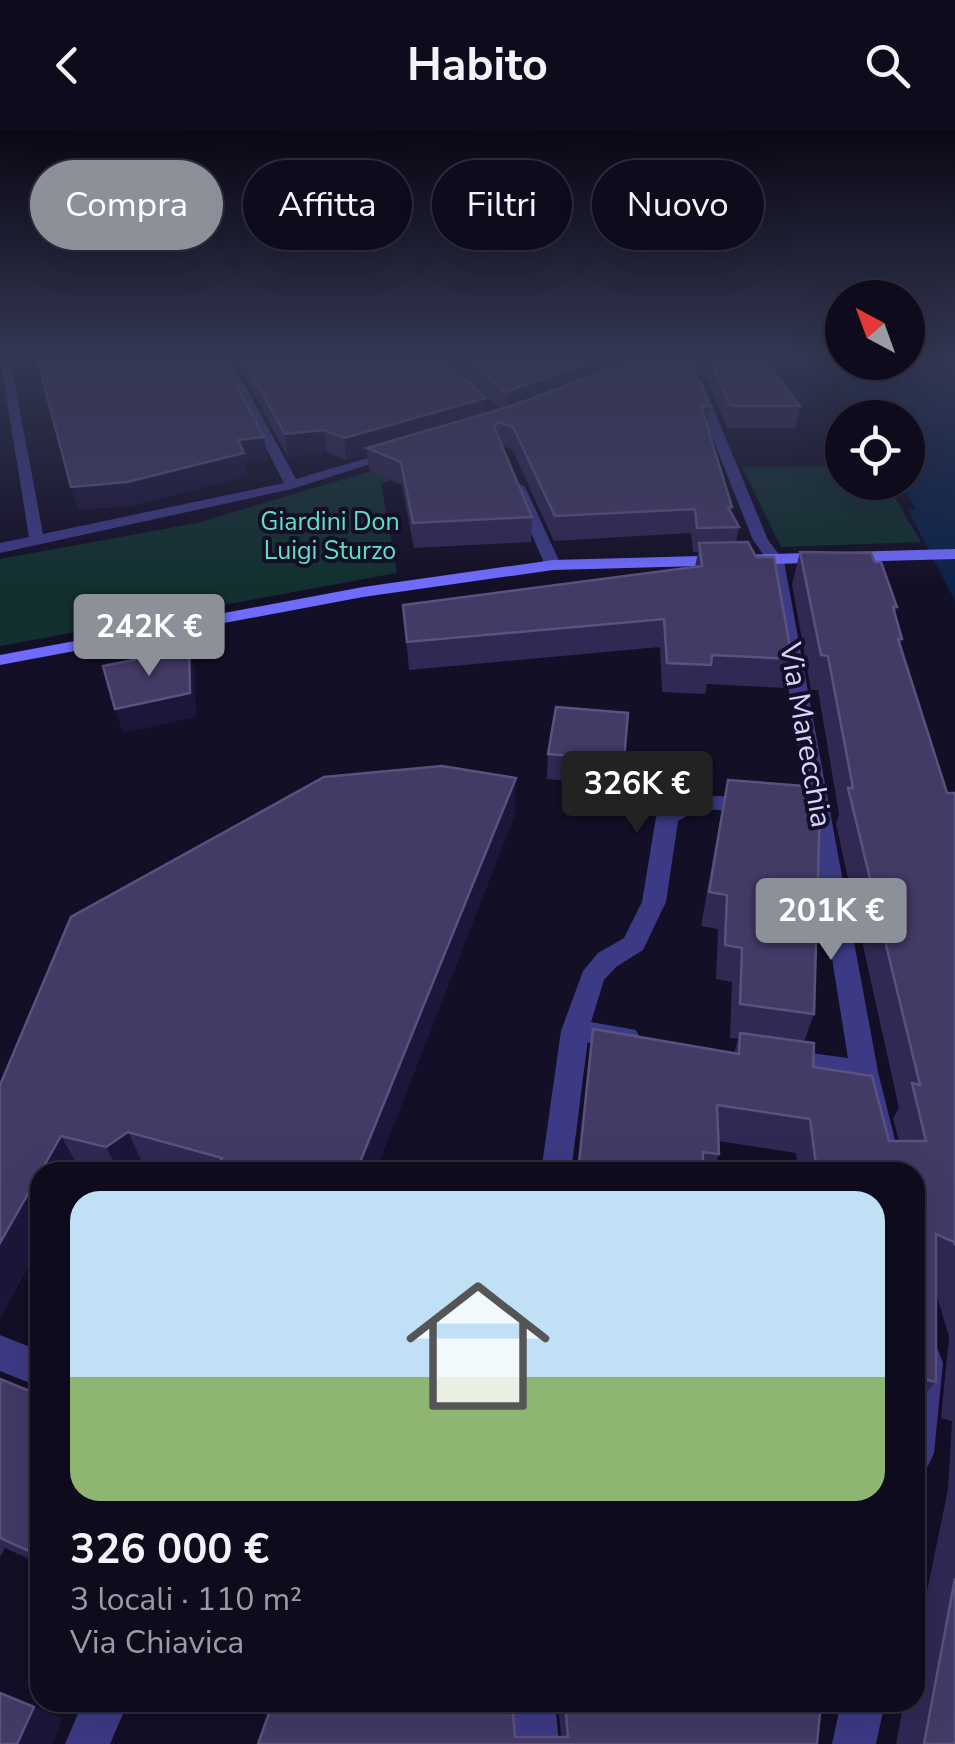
<!DOCTYPE html>
<html lang="it">
<head>
<meta charset="utf-8">
<style>
  :root { --surface:#0e0b1c; --page:#171425; --text:#f1f3f6; --muted:#9b9ba3; --line:#2e2b3b; --accent:#8c9099 }
  body { margin:0; font-family:"Nunito Sans",sans-serif; background:var(--page); color:var(--text); height:100vh; display:flex; flex-direction:column; font-size:38px; white-space:nowrap }
  * { box-sizing:border-box; margin:0 }
  p { font-size:32px; color:var(--muted) }
  .icon { flex:none; width:55px; height:55px; fill:none; stroke:currentColor; stroke-width:2; stroke-linecap:round; stroke-linejoin:round }
  .map { position:relative; flex:1; overflow:hidden }
  .details { position:absolute; left:30px; top:1032px; width:895px; height:550px; display:flex; flex-direction:column; background:var(--surface); border-radius:30px; box-shadow:0 10px 40px #0002,0 0 0 2px var(--line) }
  .details>* { flex:none }
  .top-card { position:absolute; left:30px; top:30px; width:895px; height:90px; display:flex; gap:20px }
  .needle { width:65px; rotate:319deg }
  .fabs { position:absolute; left:825px; top:150px; display:grid; gap:20px }
  .fabs a { display:grid; place-items:center; width:100px; height:100px; border-radius:50%; background:var(--surface); box-shadow:0 10px 40px #0002,0 0 0 2px var(--line); font-size:50px }
  .price { position:absolute; translate:-50% -85px; padding:0 22px; border-radius:10px; background:var(--accent); color:#fff; font-size:32px; line-height:65px; filter:drop-shadow(0 2px 5px #0008) }
  .price::after { content:''; position:absolute; left:50%; top:60px; width:30px; height:22px; margin-left:-15px; background:inherit; clip-path:polygon(0 0,100% 0,50% 100%) }
  .price.on { background:#222; color:#fff }
  ul { padding:0; list-style:none }
  li { display:grid; align-content:center; gap:20px; height:530px; padding:0 40px }
  li span { display:grid; place-items:center; height:310px; border-radius:30px; color:#555 }
  li>.icon { margin-inline-start:auto }
  span .icon { width:180px; height:180px; fill:#fffc; stroke-width:1 }
  li b { font-size:42px }
  .pill { padding:0 35px; border-radius:45px; background:var(--surface); box-shadow:0 10px 40px #0002,0 0 0 2px var(--line); font-size:35px; line-height:90px }
  .pill.on { background:var(--accent); color:#fff }
  header { display:flex; justify-content:space-between; align-items:center; height:130px; padding:0 40px; background:var(--surface); font-size:45px; font-weight:700 }
  .map>svg:first-child { display:block }
</style>
</head>
<body>
<header><svg class="icon" aria-label="back" viewBox="0 0 24 24"><path d="M15 5l-7 7 7 7"/></svg>Habito<svg class="icon" aria-label="search" viewBox="0 0 24 24"><circle cx="10" cy="10" r="6"/><path d="M15 15l6 6"/></svg></header>
<div class="map">
<svg width="955" height="1614" viewBox="0 0 955 1614">
  <rect width="100%" height="100%" fill="#130f26"/>
  <g fill="#12302f">
    <path d="M 514,298 L 381,354 L 397,443 L 0,516 L 0,429 L 197,393 Z"/>
    <path d="M 842,336 L 842,352 L 886,353 L 921,412 L 781,417 L 742,337 Z"/>
  </g>
  <path fill="#0c2248" d="M 800,228 L 908,232 L 908,228 L 955,228 L 955,471 L 908,380 L 916,379 L 900,353 L 908,352 L 908,288 L 862,287 L 835,243 L 804,241 Z"/>
  <g fill="none" stroke-linecap="round" stroke-linejoin="round">
    <path fill="#3d3a85" fill-rule="evenodd" d="M 575,890 L 585,893 L 589,901 L 571,1042 L 541,1042 L 561,901 L 565,893 Z"/>
    <g fill="#3d3a85" fill-rule="evenodd">
      <path d="M 0,228 L 10,228 L 43,404 L 284,353 L 220,228 L 230,228 L 296,349 L 401,318 L 408,322 L 292,359 L 0,423 L 0,413 L 29,407 Z"/>
      <path d="M 696,248 L 702,251 L 768,410 L 784,431 L 878,942 L 903,1042 L 873,1042 L 852,952 L 780,941 L 770,938 L 766,930 L 770,922 L 780,919 L 848,928 L 768,431 L 753,410 L 690,251 Z"/>
      <path d="M 518,353 L 525,357 L 561,435 L 559,438 L 545,435 L 511,357 Z"/>
      <path d="M 696,665 L 757,668 L 768,675 L 757,682 L 700,679 L 678,691 L 666,772 L 643,820 L 616,837 L 604,850 L 591,892 L 636,900 L 640,908 L 636,916 L 626,919 L 565,909 L 561,901 L 583,841 L 598,823 L 624,808 L 642,772 L 656,687 Z"/>
      <path d="M 0,1205 L 40,1221 L 40,1257 L 0,1241 Z"/>
      <path d="M 925,1215 L 938,1220 L 943,1233 L 934,1323 L 928,1336 L 915,1342 L 915,1219 Z"/>
      <path d="M 83,1572 L 128,1572 L 110,1614 L 65,1614 Z"/>
      <path d="M 511,1572 L 555,1572 L 559,1614 L 515,1614 Z"/>
      <path d="M 841,1572 L 885,1572 L 876,1614 L 832,1614 Z"/>
    </g>
    <path fill="#6f6bff" fill-rule="evenodd" d="M 955,419 L 955,429 L 553,440 L 363,467 L 0,535 L 0,525 L 363,457 L 553,430 Z"/>
  </g>
  <g fill="#312854">
    <path d="M 234,228 L 442,228 L 486,283 L 501,279 L 444,228 L 771,228 L 775,231 L 773,241 L 800,276 L 795,298 L 727,298 L 708,251 L 693,239 L 710,276 L 707,294 L 732,377 L 731,382 L 739,397 L 736,412 L 792,529 L 785,558 L 707,554 L 705,564 L 662,562 L 660,517 L 409,540 L 403,475 L 695,437 L 698,422 L 693,422 L 691,403 L 554,411 L 512,319 L 502,316 L 532,387 L 531,412 L 414,418 L 402,355 L 369,340 L 367,324 L 346,330 L 327,322 L 288,327 Z"/>
    <path d="M 800,422 L 897,477 L 895,483 L 902,509 L 900,515 L 947,663 L 955,663 L 955,1614 L 896,1614 L 904,1572 L 915,1572 L 915,1520 L 948,1359 L 952,1291 L 941,1288 L 949,1207 L 936,1163 L 936,1252 L 915,1275 L 915,1042 L 798,1042 L 796,1023 L 718,1011 L 719,1024 L 713,1042 L 577,1042 L 593,899 L 734,923 L 738,909 L 730,908 L 732,852 L 716,849 L 718,799 L 701,796 L 721,684 L 728,650 L 814,884 L 804,912 L 813,937 L 889,1011 L 899,1011 L 893,988 L 899,978 L 836,694 L 839,684 L 818,560 L 811,560 L 792,454 Z"/>
    <path d="M 548,624 L 624,630 L 621,655 L 547,649 Z"/>
    <path d="M 515,684 L 375,1042 L 168,1042 L 144,1036 L 134,1042 L 90,1042 L 80,1040 L 0,1188 L 0,955 Z"/>
    <path d="M 0,1249 L 40,1265 L 40,1434 L 5,1418 L 0,1427 Z"/>
    <path d="M 558,1572 L 821,1572 L 817,1614 L 258,1614 L 561,1607 Z"/>
  </g>
  <g fill="#1d163a">
    <path d="M 603,228 L 656,228 L 505,283 L 505,262 Z"/>
    <path d="M 486,268 L 486,289 L 367,318 L 367,324 L 346,330 L 344,308 Z"/>
    <path d="M 324,300 L 327,322 L 288,327 L 285,304 Z"/>
    <path d="M 264,307 L 268,330 L 245,332 L 248,346 L 133,376 L 78,380 L 71,357 L 238,310 Z"/>
    <path d="M 189,519 L 195,542 L 196,587 L 123,603 L 115,579 Z"/>
    <path d="M 516,648 L 515,684 L 375,1042 L 356,1042 Z"/>
    <path d="M 128,1002 L 144,1036 L 134,1042 L 119,1042 L 106,1017 Z"/>
    <path d="M 61,1006 L 80,1040 L 78,1042 L 40,1042 L 40,1113 L 0,1188 L 0,1113 Z"/>
    <path d="M 34,1577 L 63,1588 L 52,1614 L 17,1614 Z"/>
  </g>
  <g fill="#433a66" stroke="#5a527e" stroke-width="2.5">
    <path d="M 37,228 L 222,228 L 264,307 L 238,310 L 244,323 L 127,352 L 71,357 Z"/>
    <path d="M 242,228 L 442,228 L 486,268 L 344,308 L 324,300 L 285,304 Z"/>
    <path d="M 466,228 L 603,228 L 505,262 Z"/>
    <path d="M 641,228 L 688,228 L 710,276 L 701,276 L 732,377 L 728,377 L 739,397 L 697,398 L 695,379 L 555,386 L 513,297 L 498,292 L 494,297 L 532,387 L 413,393 L 401,332 L 367,318 L 508,277 Z"/>
    <path d="M 707,228 L 771,228 L 775,231 L 765,231 L 800,276 L 730,276 L 711,231 Z"/>
    <path d="M 748,412 L 756,427 L 774,427 L 792,529 L 712,525 L 711,535 L 667,533 L 664,489 L 407,512 L 403,475 L 702,436 L 699,413 Z"/>
    <path d="M 800,422 L 871,423 L 875,432 L 881,432 L 897,477 L 893,477 L 902,509 L 898,509 L 947,663 L 955,663 L 955,1115 L 954,1112 L 936,1104 L 936,1252 L 915,1247 L 915,1042 L 817,1042 L 810,989 L 717,975 L 719,1024 L 703,1022 L 703,1042 L 578,1042 L 593,899 L 739,924 L 740,903 L 814,913 L 813,937 L 872,946 L 889,1011 L 926,1011 L 912,953 L 920,955 L 848,658 L 853,658 L 828,526 L 821,525 Z"/>
    <path d="M 189,519 L 190,563 L 115,579 L 103,536 Z"/>
    <path d="M 556,577 L 628,583 L 624,630 L 548,624 Z"/>
    <path d="M 442,636 L 516,648 L 356,1042 L 215,1042 L 222,1028 L 128,1002 L 106,1017 L 61,1006 L 0,1113 L 0,955 L 71,787 L 324,647 Z"/>
    <path d="M 728,650 L 817,657 L 820,677 L 814,884 L 740,874 L 742,818 L 725,815 L 727,765 L 709,762 Z"/>
    <path d="M 0,1249 L 40,1265 L 40,1426 L 0,1408 Z"/>
    <path d="M 955,1448 L 955,1614 L 924,1614 Z"/>
    <path d="M 0,1563 L 34,1577 L 17,1614 L 0,1614 Z"/>
    <path d="M 273,1572 L 512,1572 L 515,1607 L 568,1607 L 565,1572 L 821,1572 L 817,1614 L 258,1614 Z"/>
  </g>
  <linearGradient id="sky" x2="0" y2="1"><stop stop-color="#0a0815"/><stop offset="0.5" stop-color="#333752"/><stop offset="1" stop-color="#333752" stop-opacity="0"/></linearGradient>
  <rect width="955" height="454" fill="url(#sky)"/>
  <g text-anchor="middle" stroke-width="8" stroke-linejoin="round" paint-order="stroke">
    <g font-size="25" fill="#5fe0c0" stroke="#130f26">
      <text x="330" y="400">Giardini Don<tspan x="330" dy="29">Luigi Sturzo</tspan></text>
    </g>
    <g font-size="30" fill="#d9d4ff" stroke="#130f26">
      <text transform="translate(806 605) rotate(80)" y="10">Via Marecchia</text>
    </g>
  </g>
</svg>
<div class="fabs">
<a><svg class="needle" viewBox="-14 -14 28 28"><path d="M0-13l5 13h-10z" fill="#e53935"/><path d="M0 13l5-13h-10z" fill="#9b9ba3"/></svg></a>
<a><svg class="icon" aria-label="locate" viewBox="0 0 24 24"><circle cx="12" cy="12" r="6"/><path d="M12 2v4M12 18v4M2 12h4M18 12h4"/></svg></a>
</div>
<b class="price" style="left:149px;top:549px">242K €</b>
<b class="price on" style="left:637px;top:706px">326K €</b>
<b class="price" style="left:831px;top:833px">201K €</b>
<div class="top-card">
<a class="pill on">Compra</a>
<a class="pill">Affitta</a>
<a class="pill">Filtri</a>
<a class="pill">Nuovo</a>
</div>
<section class="details">
<ul>
<li><span style="background:linear-gradient(#bfe0f5 60%,#8fb573 0)"><svg class="icon" aria-label="home" viewBox="0 0 24 24"><path d="M3 11l9-7 9 7M6 9v11h12V9"/></svg></span><div><b>326 000 €</b><p>3 locali · 110 m²</p><p>Via Chiavica</p></div></li>
</ul>
</section>
</div>
</body>
</html>
